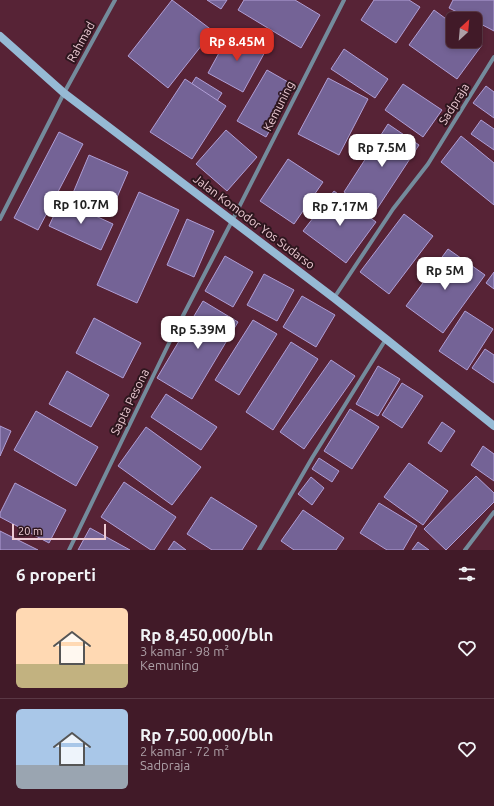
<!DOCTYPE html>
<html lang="id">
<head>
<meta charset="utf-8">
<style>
  :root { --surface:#411a28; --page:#482330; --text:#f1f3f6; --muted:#aea1a8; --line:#5a3845; --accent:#d93025 }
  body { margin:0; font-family:Ubuntu,sans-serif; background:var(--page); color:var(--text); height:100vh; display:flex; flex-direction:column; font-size:15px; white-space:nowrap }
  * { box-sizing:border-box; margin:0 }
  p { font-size:13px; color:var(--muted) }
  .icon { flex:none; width:22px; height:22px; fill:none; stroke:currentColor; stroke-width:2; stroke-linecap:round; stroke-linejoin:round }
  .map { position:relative; height:550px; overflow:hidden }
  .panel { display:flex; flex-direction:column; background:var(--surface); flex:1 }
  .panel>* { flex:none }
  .needle { width:26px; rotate:26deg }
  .buttons { position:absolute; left:446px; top:12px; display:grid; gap:8px }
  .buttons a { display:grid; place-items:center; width:36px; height:36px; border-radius:6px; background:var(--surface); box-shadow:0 2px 6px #0003,0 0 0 1px var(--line); font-size:20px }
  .scale { position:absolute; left:12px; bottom:10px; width:94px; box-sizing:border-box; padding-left:4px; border:2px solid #edcbd4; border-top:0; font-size:11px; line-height:14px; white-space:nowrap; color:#edcbd4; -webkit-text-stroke:3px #2e161e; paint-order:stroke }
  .price { position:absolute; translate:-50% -34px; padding:0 9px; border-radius:8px; background:#fff; color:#222; font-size:13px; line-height:26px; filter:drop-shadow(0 1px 2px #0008) }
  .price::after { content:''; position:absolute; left:50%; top:24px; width:12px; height:9px; margin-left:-6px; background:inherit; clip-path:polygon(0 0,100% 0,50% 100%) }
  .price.active { background:var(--accent); color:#fff }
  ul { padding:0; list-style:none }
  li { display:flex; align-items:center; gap:12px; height:100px; padding:0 16px }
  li+li { border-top:1px solid var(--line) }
  li span { display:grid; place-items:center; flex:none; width:112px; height:80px; border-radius:6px; color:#555 }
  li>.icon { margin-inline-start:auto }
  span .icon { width:48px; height:48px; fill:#fffc; stroke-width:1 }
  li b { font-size:17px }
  h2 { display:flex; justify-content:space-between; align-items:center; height:48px; padding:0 16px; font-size:17px }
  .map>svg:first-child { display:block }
</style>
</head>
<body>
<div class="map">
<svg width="494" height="550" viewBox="0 0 494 550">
  <rect width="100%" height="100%" fill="#572336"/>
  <g fill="#746396" stroke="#b09ed5">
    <path d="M 172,0 L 213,31 L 168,88 L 128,56 Z"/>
    <path d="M 207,0 L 227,0 L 221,9 Z"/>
    <path d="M 244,0 L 295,0 L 320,15 L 301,48 L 238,10 Z"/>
    <path d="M 374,0 L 409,0 L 420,7 L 396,43 L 361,20 Z"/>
    <path d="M 453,0 L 494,0 L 494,31 L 475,21 L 475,19 L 471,19 L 449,8 Z"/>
    <path d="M 434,10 L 453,24 L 453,41 L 475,41 L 475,40 L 482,45 L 457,79 L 409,45 Z"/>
    <path d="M 231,31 L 266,50 L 243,92 L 208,73 Z"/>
    <path d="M 344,49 L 388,79 L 375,98 L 331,69 Z"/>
    <path d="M 267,70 L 295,86 L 266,137 L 237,121 Z"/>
    <path d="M 196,77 L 222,93 L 201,127 L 175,110 Z"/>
    <path d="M 328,78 L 368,99 L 339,155 L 298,134 Z"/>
    <path d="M 185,79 L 226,106 L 192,159 L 150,132 Z"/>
    <path d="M 403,84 L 442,110 L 423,137 L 385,110 Z"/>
    <path d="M 486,86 L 494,92 L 494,118 L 473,103 Z"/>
    <path d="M 481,120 L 494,129 L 494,150 L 471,134 Z"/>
    <path d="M 388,124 L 419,145 L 375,212 L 344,192 Z"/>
    <path d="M 226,130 L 257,157 L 227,191 L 196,164 Z"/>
    <path d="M 59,132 L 83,144 L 38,230 L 14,218 Z"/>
    <path d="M 461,136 L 494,163 L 494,205 L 441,162 Z"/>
    <path d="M 89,155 L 128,172 L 112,209 L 73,193 Z"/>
    <path d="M 288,159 L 323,182 L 294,224 L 260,201 Z"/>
    <path d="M 334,191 L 376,222 L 346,263 L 303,231 Z"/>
    <path d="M 139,192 L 179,210 L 137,303 L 97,285 Z"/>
    <path d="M 61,200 L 113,224 L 101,250 L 49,226 Z"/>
    <path d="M 404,214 L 433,236 L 389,294 L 360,272 Z"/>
    <path d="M 187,219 L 214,231 L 194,277 L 167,265 Z"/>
    <path d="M 448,249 L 485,275 L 443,333 L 406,306 Z"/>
    <path d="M 225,256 L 253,272 L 233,307 L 205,291 Z"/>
    <path d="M 494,272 L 494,289 L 486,283 Z"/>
    <path d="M 264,274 L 294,290 L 277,321 L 247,305 Z"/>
    <path d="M 302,296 L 335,315 L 316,347 L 283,327 Z"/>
    <path d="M 203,301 L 238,322 L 192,399 L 157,378 Z"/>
    <path d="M 465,311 L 493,329 L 467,370 L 439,351 Z"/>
    <path d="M 94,318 L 141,343 L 123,378 L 76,353 Z"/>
    <path d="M 253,320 L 277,334 L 239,395 L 215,380 Z"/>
    <path d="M 291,342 L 318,359 L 273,430 L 246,412 Z"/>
    <path d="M 485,349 L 494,355 L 494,383 L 472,368 Z"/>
    <path d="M 331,360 L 355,376 L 304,449 L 280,432 Z"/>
    <path d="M 378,366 L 400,379 L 378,416 L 356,404 Z"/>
    <path d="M 67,371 L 109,395 L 91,427 L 49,404 Z"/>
    <path d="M 402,383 L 423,396 L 402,428 L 382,415 Z"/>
    <path d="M 166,394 L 217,427 L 201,450 L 151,417 Z"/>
    <path d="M 350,409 L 379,427 L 352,469 L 324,451 Z"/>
    <path d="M 36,411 L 98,447 L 76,486 L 14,450 Z"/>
    <path d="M 442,422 L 455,431 L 441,452 L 428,443 Z"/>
    <path d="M 0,426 L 11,431 L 0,456 Z"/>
    <path d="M 146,427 L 201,467 L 172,505 L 118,466 Z"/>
    <path d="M 483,446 L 494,454 L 494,481 L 471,465 Z"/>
    <path d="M 319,458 L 339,471 L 332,482 L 312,469 Z"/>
    <path d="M 409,463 L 448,491 L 423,525 L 384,497 Z"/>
    <path d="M 476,476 L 494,493 L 494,502 L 446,550 L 424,529 Z"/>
    <path d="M 311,477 L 324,488 L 312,505 L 298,494 Z"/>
    <path d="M 124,482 L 176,517 L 154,550 L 151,550 L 101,517 Z"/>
    <path d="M 15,483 L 66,510 L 49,543 L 0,517 L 0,513 Z"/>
    <path d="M 211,497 L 257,526 L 242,550 L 212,550 L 187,534 Z"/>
    <path d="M 379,503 L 417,526 L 403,550 L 387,550 L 360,533 Z"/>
    <path d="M 303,510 L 344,538 L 336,550 L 294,550 L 281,541 Z"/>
    <path d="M 90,528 L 130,550 L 78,550 Z"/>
    <path d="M 0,531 L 38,550 L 0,550 Z"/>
    <path d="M 174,541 L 186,550 L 168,550 Z"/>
    <path d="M 418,542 L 429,550 L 412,550 Z"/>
  </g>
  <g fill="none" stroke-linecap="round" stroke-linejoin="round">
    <g stroke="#748b9c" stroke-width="4">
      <path d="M 0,219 L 64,93 L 115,0"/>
      <path d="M 334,298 L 393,209 L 428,164 L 494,57"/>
      <path d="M 69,550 L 173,335 L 232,221 L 344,0"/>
      <path d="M 259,550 L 312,458 L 386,339"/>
      <path d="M 465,550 L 494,512"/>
    </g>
    <path stroke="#96bad5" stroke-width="8" d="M 0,36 L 64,93 L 334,298 L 386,339 L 494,426"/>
  </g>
  <g text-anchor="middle" stroke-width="4" stroke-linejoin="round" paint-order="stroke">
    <g font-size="12" fill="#edcbd4" stroke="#2e161e">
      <text transform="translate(81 42) rotate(-61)" y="4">Rahmad</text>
      <text transform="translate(454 104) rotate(-58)" y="4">Sadpraja</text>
      <text transform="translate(279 106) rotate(-63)" y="4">Kemuning</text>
      <text transform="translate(254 222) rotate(37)" y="4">Jalan Komodor Yos Sudarso</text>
      <text transform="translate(130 402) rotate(-64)" y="4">Sapta Pesona</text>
    </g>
  </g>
</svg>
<div class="buttons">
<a><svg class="needle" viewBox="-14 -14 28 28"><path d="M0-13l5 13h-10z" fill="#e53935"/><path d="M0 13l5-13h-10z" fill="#aea1a8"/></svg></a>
</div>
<div class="scale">20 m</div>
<b class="price active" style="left:237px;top:62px">Rp 8.45M</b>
<b class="price" style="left:382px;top:168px">Rp 7.5M</b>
<b class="price" style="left:81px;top:225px">Rp 10.7M</b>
<b class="price" style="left:340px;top:227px">Rp 7.17M</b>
<b class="price" style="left:445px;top:291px">Rp 5M</b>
<b class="price" style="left:198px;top:350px">Rp 5.39M</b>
</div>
<section class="panel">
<h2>6 properti<svg class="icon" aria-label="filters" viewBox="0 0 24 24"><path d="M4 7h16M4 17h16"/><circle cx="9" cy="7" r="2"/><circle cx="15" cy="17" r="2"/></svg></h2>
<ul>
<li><span style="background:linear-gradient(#ffd9b3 70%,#c2b280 0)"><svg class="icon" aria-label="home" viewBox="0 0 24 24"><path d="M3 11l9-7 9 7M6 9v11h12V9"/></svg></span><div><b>Rp 8,450,000/bln</b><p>3 kamar · 98 m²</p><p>Kemuning</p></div><svg class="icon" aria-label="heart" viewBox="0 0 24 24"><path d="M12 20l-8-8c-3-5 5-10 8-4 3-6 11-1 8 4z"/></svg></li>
<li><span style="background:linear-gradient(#a9c7e8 70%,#9aa5b1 0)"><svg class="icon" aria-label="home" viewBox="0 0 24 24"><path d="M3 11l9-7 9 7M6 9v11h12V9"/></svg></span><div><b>Rp 7,500,000/bln</b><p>2 kamar · 72 m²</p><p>Sadpraja</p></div><svg class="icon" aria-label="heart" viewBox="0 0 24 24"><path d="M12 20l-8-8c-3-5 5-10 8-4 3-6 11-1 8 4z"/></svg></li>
</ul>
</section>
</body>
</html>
